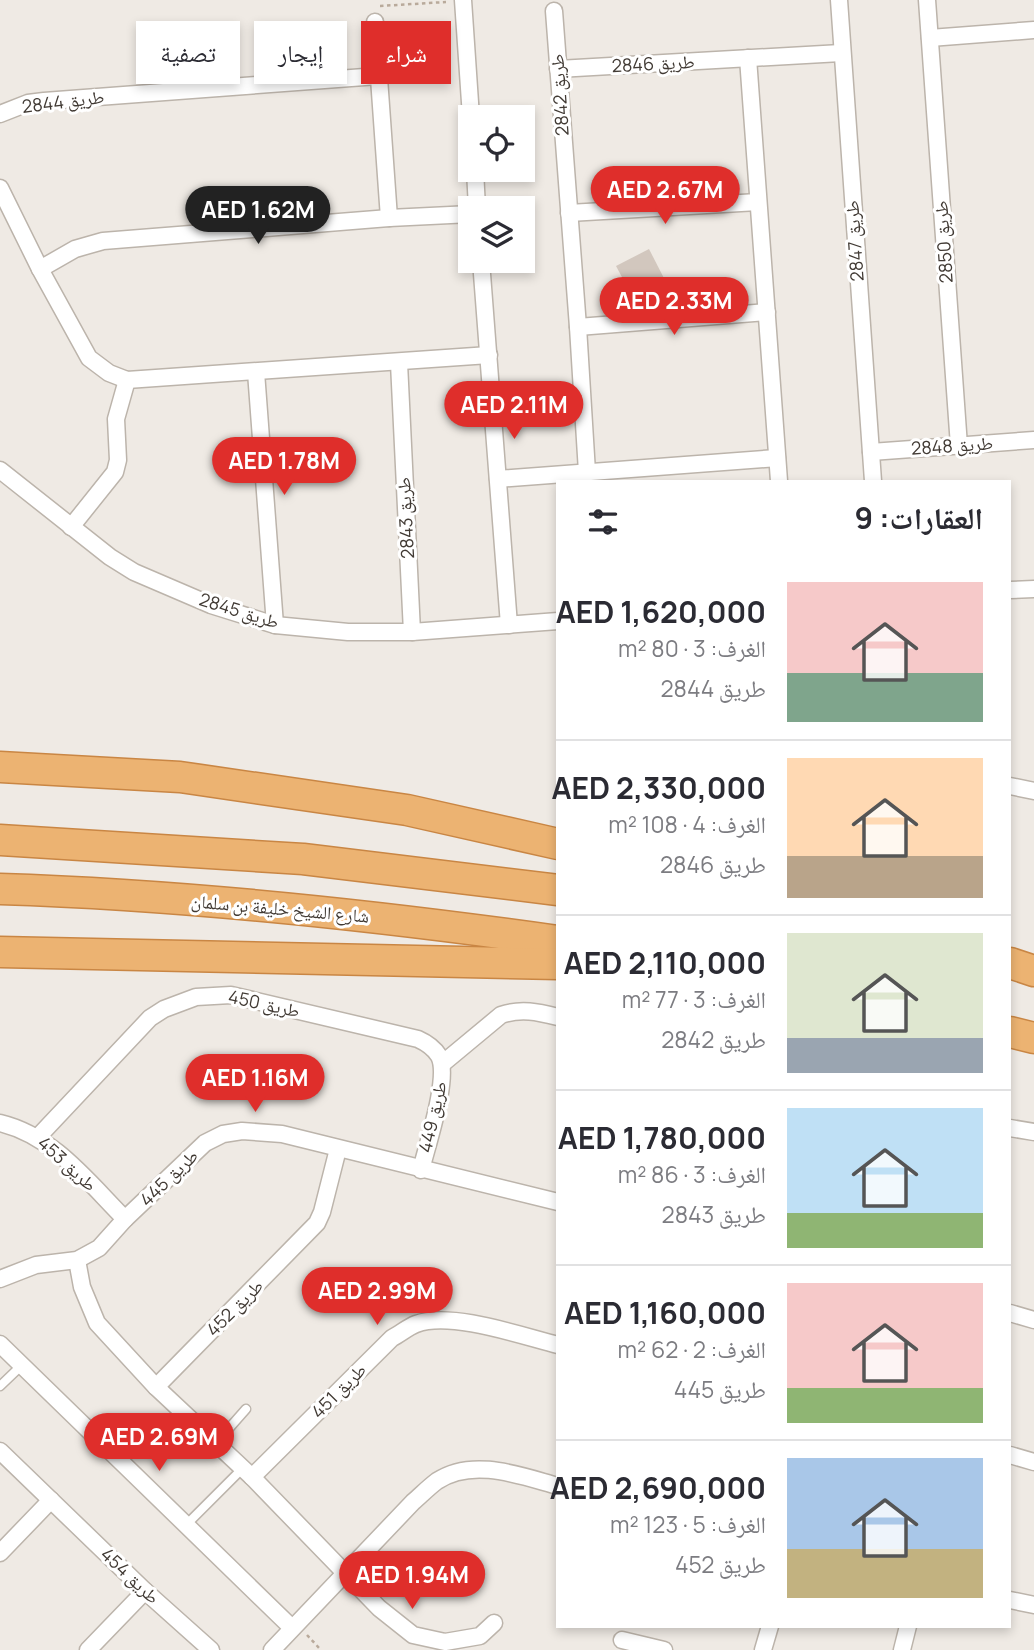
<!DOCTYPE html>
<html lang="ar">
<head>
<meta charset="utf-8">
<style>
  :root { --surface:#fff; --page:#f7f7f7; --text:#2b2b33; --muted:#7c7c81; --line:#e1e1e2; --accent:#df2e2b }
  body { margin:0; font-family:Manrope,"Noto Naskh Arabic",sans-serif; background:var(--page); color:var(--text); direction:rtl; height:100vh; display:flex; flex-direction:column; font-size:26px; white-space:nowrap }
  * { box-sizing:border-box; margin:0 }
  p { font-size:23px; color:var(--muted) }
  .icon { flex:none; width:38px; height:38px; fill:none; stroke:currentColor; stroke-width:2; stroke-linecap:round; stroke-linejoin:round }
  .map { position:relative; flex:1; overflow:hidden; direction:ltr }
  .side { position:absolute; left:556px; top:480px; width:455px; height:1148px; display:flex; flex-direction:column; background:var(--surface); border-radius:0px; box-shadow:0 4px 10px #0003; direction:rtl }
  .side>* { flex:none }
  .guide { position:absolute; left:21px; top:21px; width:430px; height:63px; direction:rtl; display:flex; gap:14px }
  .buttons { position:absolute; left:458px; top:105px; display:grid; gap:14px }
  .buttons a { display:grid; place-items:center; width:77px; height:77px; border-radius:0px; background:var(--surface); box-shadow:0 4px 10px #0003; font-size:35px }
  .price { position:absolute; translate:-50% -60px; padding:0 16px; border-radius:24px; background:var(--accent); color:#fff; font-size:23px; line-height:46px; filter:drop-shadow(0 2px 4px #0008) }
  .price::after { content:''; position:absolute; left:50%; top:42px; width:21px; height:16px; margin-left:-10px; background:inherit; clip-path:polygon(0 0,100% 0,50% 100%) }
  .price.current { background:#222; color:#fff }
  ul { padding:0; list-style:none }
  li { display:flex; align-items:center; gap:21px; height:175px; padding:0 28px }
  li+li { border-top:2px solid var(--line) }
  li span { display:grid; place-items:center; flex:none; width:196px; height:140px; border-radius:0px; color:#555 }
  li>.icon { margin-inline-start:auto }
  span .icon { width:84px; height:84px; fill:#fffc; stroke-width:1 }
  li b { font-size:30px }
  h2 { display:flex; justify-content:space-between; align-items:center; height:84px; padding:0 28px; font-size:30px }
  .chip { padding:0 24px; border-radius:0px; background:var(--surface); box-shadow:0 4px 10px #0003; font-size:24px; line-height:63px }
  .chip.current { background:var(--accent); color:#fff }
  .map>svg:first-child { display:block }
</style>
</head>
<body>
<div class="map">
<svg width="1034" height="1650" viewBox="0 0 1034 1650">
  <rect width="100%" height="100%" fill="#efeae4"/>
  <path fill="#d2c7be" d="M 649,249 L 669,288 L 637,305 L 616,266 Z"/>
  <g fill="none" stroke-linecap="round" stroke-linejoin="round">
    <defs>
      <g id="service">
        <path d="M 0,1386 L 22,1365"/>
        <path d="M 216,1443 L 246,1409"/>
        <path d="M 186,1525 L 242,1469"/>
      </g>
      <g id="minor">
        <path d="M 463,0 L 471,117"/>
        <path d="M 839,0 L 873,481"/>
        <path d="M 927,0 L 959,446"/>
        <path d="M 554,11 L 578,327 L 587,472"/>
        <path d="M 375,22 L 389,218"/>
        <path d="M 930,38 L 1034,30"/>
        <path d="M 748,58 L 779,481"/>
        <path d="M 558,69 L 841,53"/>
        <path d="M 0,114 L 28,103 L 44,101 L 378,76"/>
        <path d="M 475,170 L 477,208"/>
        <path d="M 0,188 L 40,269 L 89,358 L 109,373 L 127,380 L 489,355"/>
        <path d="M 569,213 L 758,202"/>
        <path d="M 481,261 L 509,625"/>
        <path d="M 40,269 L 75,249 L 103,241 L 389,218 L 471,214"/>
        <path d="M 578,327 L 767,312"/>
        <path d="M 399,363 L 412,632"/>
        <path d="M 256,372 L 275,625"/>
        <path d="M 871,452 L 1034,440"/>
        <path d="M 0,470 L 110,557 L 134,572 L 211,605 L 275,625 L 348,632 L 412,632 L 558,621"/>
        <path d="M 498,479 L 777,458"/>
        <path d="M 71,527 L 115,472 L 118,460 L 116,419 L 127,380"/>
        <path d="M 1010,590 L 1034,589"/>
        <path d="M 1010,786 L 1034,791"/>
        <path d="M 442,1064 L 501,1015 C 521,1008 538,1012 558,1017"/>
        <path d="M 0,1123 C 54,1136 88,1182 125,1219"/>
        <path d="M 1010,1128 L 1034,1132"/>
        <path d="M 38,1137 L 150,1018 L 164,1009 L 196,997 L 231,995 L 418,1039 C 427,1043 434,1048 439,1056 C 450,1077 427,1145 421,1170"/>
        <path d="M 77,1260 L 82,1287 L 97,1323 L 156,1387 L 252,1477 L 379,1608 L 413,1635 L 445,1642 L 480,1636 L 494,1623"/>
        <path d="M 0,1279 L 36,1265 L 77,1260 L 99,1248 L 125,1219 L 205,1143 L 223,1134 L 242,1131 L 282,1134 L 558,1202"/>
        <path d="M 1010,1313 L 1034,1320"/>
        <path d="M 0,1344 L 292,1628"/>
        <path d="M 156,1387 L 317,1223 L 322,1212 L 338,1149"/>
        <path d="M 0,1451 L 145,1591 L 211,1650"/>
        <path d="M 1010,1455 L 1034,1462"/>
        <path d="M 252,1477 L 392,1338 C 400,1334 408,1327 416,1324 C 451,1311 522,1336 558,1345"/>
        <path d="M 0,1553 L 51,1500"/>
        <path d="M 1010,1600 L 1034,1605"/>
        <path d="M 622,1640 L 664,1650"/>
        <path d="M 88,1650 L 145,1591"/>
        <path d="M 272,1650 L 413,1502 C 421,1495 429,1487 437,1481 C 473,1457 521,1476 558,1486"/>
        <path d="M 763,1650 L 770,1626"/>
        <path d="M 902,1650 L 908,1626"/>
      </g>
      <g id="motorway">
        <path d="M 0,767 L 180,777 L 407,810 L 558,844"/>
        <path d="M 0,840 L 303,859 L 558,890"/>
        <path d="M 0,889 C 187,895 373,915 558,941"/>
        <path d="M 0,952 L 558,964"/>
        <path d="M 1010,963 L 1034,971"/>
        <path d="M 1010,1032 L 1034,1038"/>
      </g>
    </defs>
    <use href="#service" stroke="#bcb4ab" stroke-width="11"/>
    <use href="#minor" stroke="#bcb4ab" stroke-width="19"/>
    <use href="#motorway" stroke="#c98644" stroke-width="33"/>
    <g stroke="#b9aa9b" stroke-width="2.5" stroke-dasharray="3.5 3.5" stroke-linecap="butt">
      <path d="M 380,6 L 446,2"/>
      <path d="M 307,1635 L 321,1650"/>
    </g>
    <use href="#service" stroke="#fff" stroke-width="8"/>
    <use href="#minor" stroke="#fff" stroke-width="16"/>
    <use href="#motorway" stroke="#ecb372" stroke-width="30"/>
  </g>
  <g text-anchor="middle" stroke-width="6" stroke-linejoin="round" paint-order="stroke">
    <g font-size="18" fill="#413a34" stroke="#fff">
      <text transform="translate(653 64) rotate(-3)" y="6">طريق 2846</text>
      <text transform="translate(560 95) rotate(-94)" y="6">طريق 2842</text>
      <text transform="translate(63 102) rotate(-7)" y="6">طريق 2844</text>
      <text transform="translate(855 241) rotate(-94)" y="6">طريق 2847</text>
      <text transform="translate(944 242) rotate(-94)" y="6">طريق 2850</text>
      <text transform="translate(952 446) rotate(-4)" y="6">طريق 2848</text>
      <text transform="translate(406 518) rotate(-93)" y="6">طريق 2843</text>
      <text transform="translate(239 611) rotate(17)" y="6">طريق 2845</text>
      <text transform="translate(280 909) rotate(5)" y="6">شارع الشيخ خليفة بن سلمان</text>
      <text transform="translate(264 1004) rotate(12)" y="6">طريق 450</text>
      <text transform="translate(433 1117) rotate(-77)" y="6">طريق 449</text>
      <text transform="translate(67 1164) rotate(42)" y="6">طريق 453</text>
      <text transform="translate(169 1178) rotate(-44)" y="6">طريق 445</text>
      <text transform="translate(235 1308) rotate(-45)" y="6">طريق 452</text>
      <text transform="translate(339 1391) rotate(-45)" y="6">طريق 451</text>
      <text transform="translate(130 1576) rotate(43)" y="6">طريق 454</text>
    </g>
  </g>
</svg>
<div class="buttons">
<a><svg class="icon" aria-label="locate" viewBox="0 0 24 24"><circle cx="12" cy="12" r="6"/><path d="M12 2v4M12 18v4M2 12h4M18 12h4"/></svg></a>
<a><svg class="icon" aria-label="layers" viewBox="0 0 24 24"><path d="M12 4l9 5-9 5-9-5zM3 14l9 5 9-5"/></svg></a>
</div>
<b class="price" style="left:665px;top:226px">AED 2.67M</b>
<b class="price current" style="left:258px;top:246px">AED 1.62M</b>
<b class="price" style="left:674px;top:337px">AED 2.33M</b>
<b class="price" style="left:514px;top:441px">AED 2.11M</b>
<b class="price" style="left:284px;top:497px">AED 1.78M</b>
<b class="price" style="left:255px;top:1114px">AED 1.16M</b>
<b class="price" style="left:377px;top:1327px">AED 2.99M</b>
<b class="price" style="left:159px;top:1473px">AED 2.69M</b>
<b class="price" style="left:412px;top:1611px">AED 1.94M</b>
<div class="guide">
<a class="chip current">شراء</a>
<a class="chip">إيجار</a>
<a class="chip">تصفية</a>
</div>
<section class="side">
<h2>العقارات: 9<svg class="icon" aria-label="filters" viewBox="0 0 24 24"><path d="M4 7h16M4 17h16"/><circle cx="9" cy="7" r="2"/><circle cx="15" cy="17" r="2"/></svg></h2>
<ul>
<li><span style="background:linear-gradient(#f6c9c9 65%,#7fa58c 0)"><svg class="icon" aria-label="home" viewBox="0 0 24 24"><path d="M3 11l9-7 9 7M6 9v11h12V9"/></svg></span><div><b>AED 1,620,000</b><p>الغرف: 3 · 80 m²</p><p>طريق 2844</p></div></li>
<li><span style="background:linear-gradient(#ffd9b3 70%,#b9a48a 0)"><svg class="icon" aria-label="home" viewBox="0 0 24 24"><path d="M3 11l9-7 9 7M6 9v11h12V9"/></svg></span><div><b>AED 2,330,000</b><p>الغرف: 4 · 108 m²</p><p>طريق 2846</p></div></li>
<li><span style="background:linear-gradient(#dfe7d0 75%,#9aa5b1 0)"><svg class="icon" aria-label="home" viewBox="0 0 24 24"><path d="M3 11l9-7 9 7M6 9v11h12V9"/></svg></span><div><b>AED 2,110,000</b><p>الغرف: 3 · 77 m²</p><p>طريق 2842</p></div></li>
<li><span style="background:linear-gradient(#bfe0f5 75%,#8fb573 0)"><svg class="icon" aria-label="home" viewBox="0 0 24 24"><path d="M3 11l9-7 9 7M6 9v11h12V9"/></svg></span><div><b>AED 1,780,000</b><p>الغرف: 3 · 86 m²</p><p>طريق 2843</p></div></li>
<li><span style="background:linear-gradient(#f6c9c9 75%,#8fb573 0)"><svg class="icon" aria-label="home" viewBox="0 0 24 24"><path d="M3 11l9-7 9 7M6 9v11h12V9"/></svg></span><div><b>AED 1,160,000</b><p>الغرف: 2 · 62 m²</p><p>طريق 445</p></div></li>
<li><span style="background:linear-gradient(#a9c7e8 65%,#c2b280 0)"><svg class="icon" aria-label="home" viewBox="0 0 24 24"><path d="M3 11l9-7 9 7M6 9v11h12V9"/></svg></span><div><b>AED 2,690,000</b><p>الغرف: 5 · 123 m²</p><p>طريق 452</p></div></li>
</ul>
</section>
</div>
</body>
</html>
